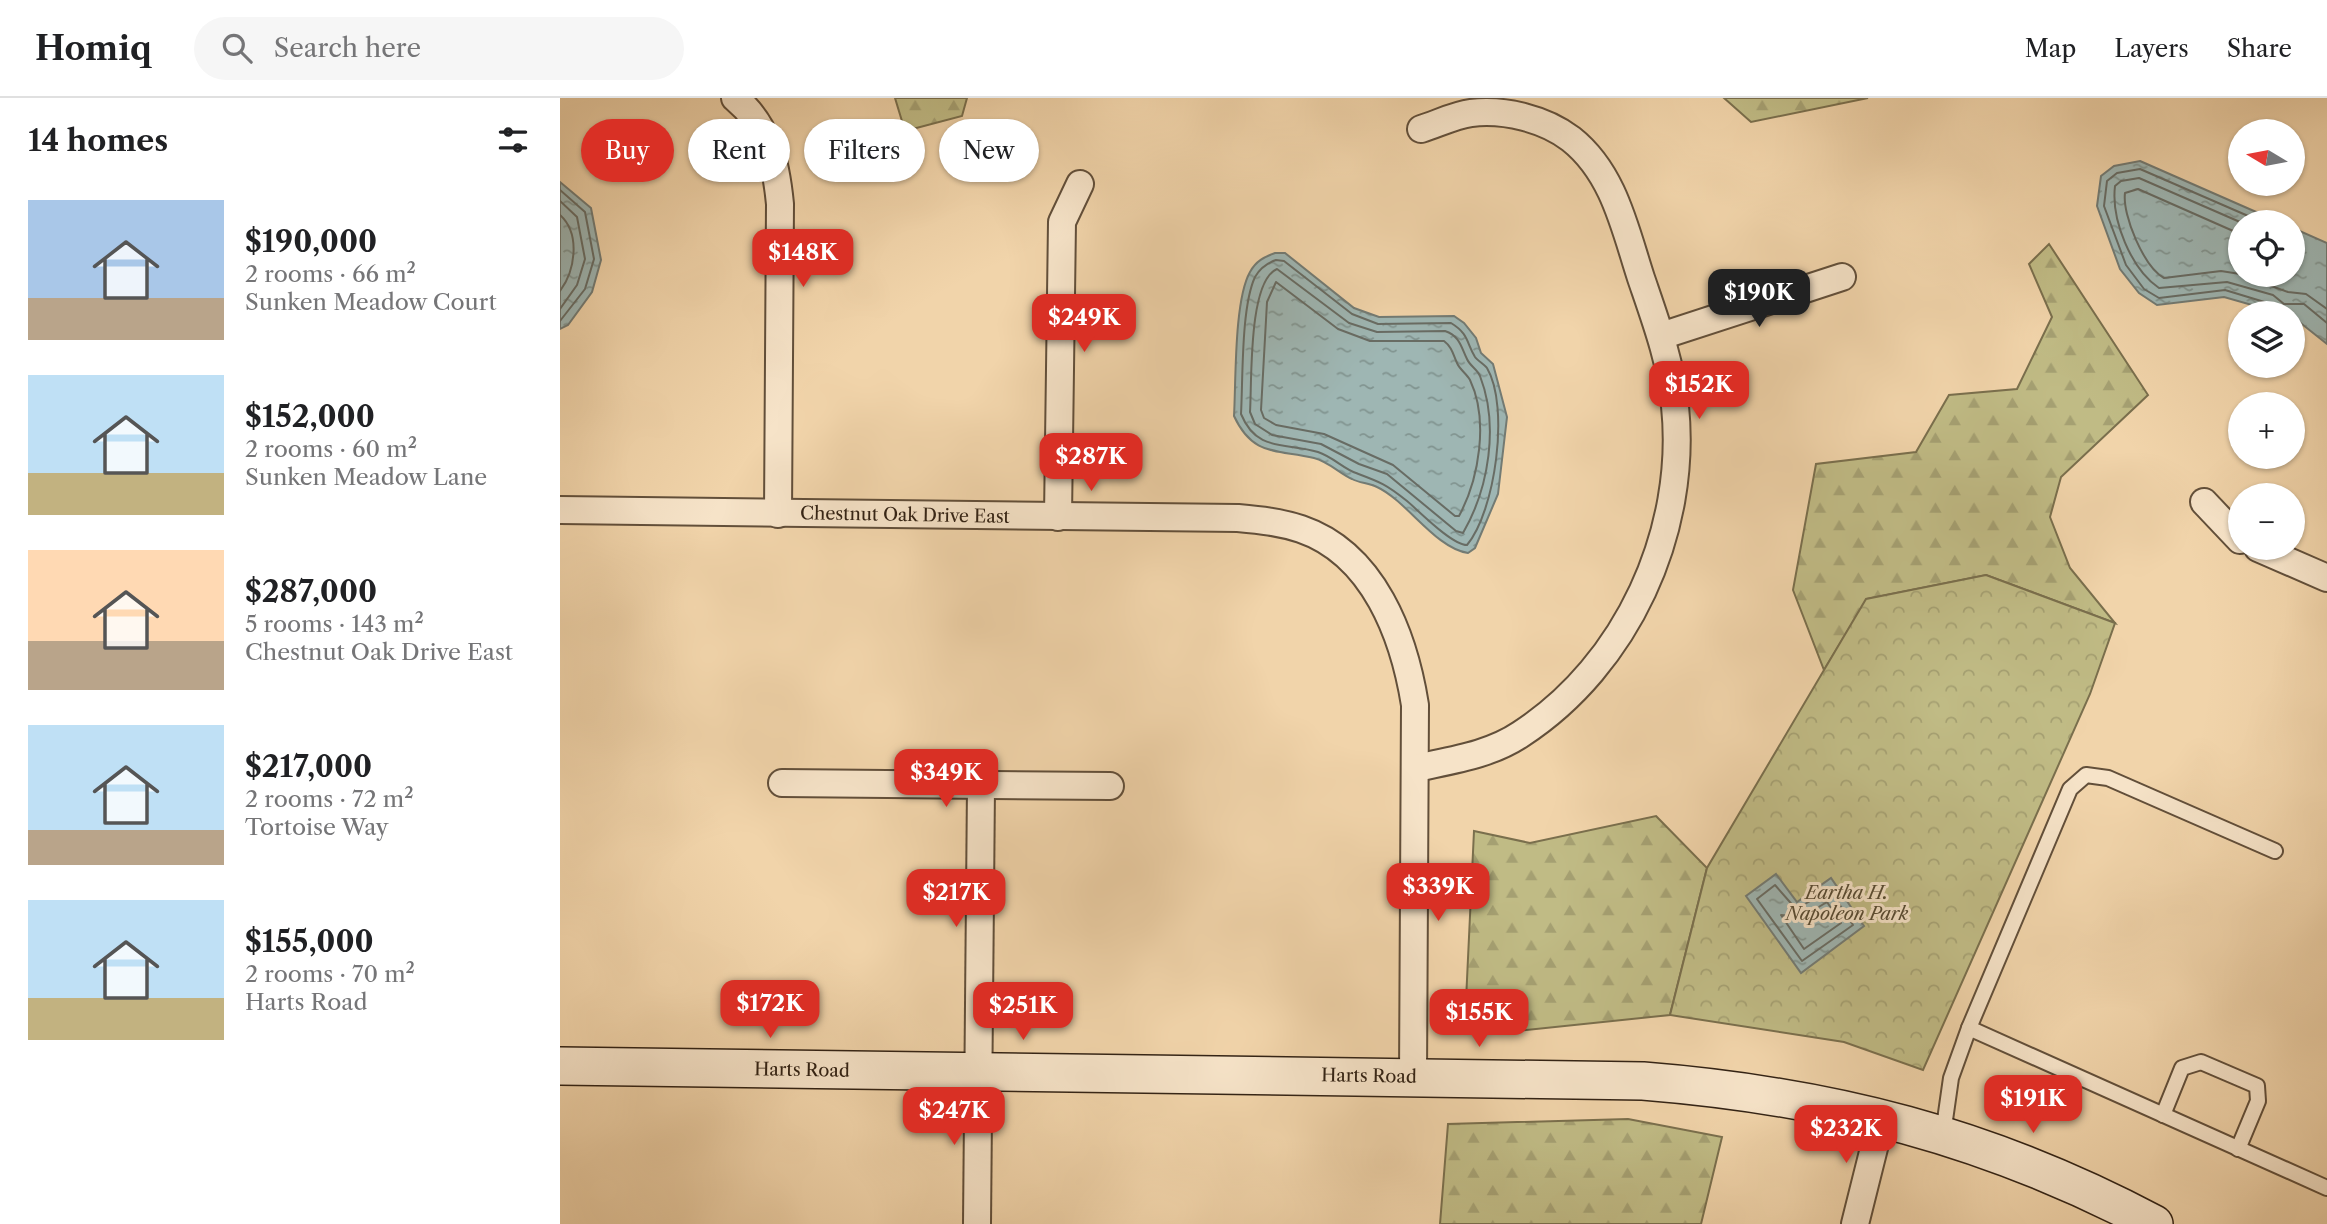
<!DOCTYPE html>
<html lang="en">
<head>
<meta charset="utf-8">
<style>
  :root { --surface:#fff; --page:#f6f6f6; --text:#202124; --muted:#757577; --line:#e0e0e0; --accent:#d93025 }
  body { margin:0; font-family:"Libre Caslon Text",serif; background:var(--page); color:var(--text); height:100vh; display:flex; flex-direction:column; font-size:26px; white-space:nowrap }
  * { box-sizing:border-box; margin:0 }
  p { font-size:23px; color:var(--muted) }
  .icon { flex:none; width:38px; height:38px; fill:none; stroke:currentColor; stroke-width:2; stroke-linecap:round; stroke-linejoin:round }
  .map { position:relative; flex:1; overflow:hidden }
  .panel { display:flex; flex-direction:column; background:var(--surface); width:560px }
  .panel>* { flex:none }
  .hud { position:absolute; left:21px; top:21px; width:665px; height:63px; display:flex; gap:14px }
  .needle { width:46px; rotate:280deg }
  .buttons { position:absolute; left:1668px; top:21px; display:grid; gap:14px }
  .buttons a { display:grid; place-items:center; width:77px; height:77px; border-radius:50%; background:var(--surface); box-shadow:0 2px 5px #0004; font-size:35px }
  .price { position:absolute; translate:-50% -60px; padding:0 16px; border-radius:14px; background:var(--accent); color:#fff; font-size:23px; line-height:46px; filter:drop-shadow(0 2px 4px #0008) }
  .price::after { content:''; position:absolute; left:50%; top:42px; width:21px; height:16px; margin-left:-10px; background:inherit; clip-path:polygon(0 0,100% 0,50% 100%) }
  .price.current { background:#222; color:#fff }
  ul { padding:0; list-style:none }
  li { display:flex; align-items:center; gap:21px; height:175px; padding:0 28px }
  li span { display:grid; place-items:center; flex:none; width:196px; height:140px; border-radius:0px; color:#555 }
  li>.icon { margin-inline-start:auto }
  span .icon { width:84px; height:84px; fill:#fffc; stroke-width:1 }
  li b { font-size:30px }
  h2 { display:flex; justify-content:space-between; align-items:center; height:84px; padding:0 28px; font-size:30px }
  .tag { padding:0 24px; border-radius:32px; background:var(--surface); box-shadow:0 2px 5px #0004; font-size:24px; line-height:63px }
  .tag.current { background:var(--accent); color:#fff }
  header { display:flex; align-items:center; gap:42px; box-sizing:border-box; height:98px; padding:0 35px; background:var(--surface); border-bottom:2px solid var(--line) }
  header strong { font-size:33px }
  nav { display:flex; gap:38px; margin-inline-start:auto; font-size:24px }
  .search { width:490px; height:63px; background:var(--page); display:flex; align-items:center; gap:18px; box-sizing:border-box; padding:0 24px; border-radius:38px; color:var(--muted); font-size:26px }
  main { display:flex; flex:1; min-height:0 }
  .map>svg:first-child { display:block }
</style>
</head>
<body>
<header>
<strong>Homiq</strong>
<div class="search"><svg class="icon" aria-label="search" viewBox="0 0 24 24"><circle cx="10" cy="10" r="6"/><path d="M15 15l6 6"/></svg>Search here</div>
<nav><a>Map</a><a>Layers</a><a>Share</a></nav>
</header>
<main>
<section class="panel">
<h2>14 homes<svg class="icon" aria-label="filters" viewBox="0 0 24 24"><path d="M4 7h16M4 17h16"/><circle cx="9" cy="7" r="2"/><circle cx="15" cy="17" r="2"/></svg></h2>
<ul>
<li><span style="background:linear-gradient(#a9c7e8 70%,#b9a48a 0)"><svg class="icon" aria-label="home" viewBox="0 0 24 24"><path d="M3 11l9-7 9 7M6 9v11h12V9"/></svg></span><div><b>$190,000</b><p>2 rooms · 66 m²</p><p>Sunken Meadow Court</p></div></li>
<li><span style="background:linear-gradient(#bfe0f5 70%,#c2b280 0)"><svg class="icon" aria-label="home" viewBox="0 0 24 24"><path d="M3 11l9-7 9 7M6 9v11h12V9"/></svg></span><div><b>$152,000</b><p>2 rooms · 60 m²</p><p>Sunken Meadow Lane</p></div></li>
<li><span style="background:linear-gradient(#ffd9b3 65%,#b9a48a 0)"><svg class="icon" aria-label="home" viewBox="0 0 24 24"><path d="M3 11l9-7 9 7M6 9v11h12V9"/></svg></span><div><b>$287,000</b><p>5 rooms · 143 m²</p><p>Chestnut Oak Drive East</p></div></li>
<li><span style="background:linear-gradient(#bfe0f5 75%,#b9a48a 0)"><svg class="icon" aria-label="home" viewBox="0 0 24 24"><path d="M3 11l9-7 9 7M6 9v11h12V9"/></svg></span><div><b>$217,000</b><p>2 rooms · 72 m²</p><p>Tortoise Way</p></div></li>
<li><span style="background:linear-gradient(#bfe0f5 70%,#c2b280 0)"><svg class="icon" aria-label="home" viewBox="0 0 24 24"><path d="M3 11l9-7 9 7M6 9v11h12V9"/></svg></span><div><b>$155,000</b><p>2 rooms · 70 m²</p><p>Harts Road</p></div></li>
</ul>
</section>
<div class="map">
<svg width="1767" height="1126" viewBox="0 0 1767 1126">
  <defs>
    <pattern id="forest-firs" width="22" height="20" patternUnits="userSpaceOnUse" patternTransform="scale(1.75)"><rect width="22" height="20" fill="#c0bb85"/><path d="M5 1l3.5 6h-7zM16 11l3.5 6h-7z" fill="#a5a072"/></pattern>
    <pattern id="park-crowns" width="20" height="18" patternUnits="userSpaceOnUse" patternTransform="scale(1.75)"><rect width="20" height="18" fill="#c0bb85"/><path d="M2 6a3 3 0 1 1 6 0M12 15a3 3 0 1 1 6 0" fill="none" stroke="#a5a072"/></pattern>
    <pattern id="water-ripples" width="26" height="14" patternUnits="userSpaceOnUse" patternTransform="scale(1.75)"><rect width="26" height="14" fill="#9eb6b3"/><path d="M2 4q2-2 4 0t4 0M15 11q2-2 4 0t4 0" fill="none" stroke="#819490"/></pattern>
  </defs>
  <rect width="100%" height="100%" fill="#f1d4aa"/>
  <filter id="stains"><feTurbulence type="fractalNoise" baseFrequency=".00286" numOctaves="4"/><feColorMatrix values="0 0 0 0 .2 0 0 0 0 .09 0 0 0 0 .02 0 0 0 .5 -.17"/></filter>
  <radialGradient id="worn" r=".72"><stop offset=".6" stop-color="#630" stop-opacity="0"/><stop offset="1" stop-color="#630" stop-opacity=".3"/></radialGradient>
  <g fill="url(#forest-firs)" stroke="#7a6f4d" stroke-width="2">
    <path d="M 335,0 L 407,0 L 402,18 L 345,33 Z"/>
    <path d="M 1164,0 L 1308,0 L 1191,24 Z"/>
    <path d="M 1489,146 L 1588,297 L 1501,379 L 1490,419 L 1510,470 L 1555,525 L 1426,477 L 1307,501 L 1264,572 L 1233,492 L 1256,366 L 1356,354 L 1389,297 L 1457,291 L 1492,219 L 1469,166 Z"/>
    <path d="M 1096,718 L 1147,770 L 1110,917 L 928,936 L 905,924 L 914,733 L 970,745 Z"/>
    <path d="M 1068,1021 L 1162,1039 L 1141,1126 L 880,1126 L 888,1026 Z"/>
  </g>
  <path fill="url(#park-crowns)" stroke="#7a6f4d" stroke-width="2" d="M 1426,477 L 1555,525 L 1530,596 L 1363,972 L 1284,944 L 1110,917 L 1147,770 L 1306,501 Z"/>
  <g fill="url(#water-ripples)" stroke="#737b74" stroke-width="2">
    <path d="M 1580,63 L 1719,124 L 1680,124 L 1680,177 L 1732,177 L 1733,130 L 1767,145 L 1767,246 L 1733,219 L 1732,215 L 1720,215 L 1664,199 L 1597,207 L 1579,195 L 1560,171 L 1537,108 L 1541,78 L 1554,68 Z"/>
    <path d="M 0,84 L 31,110 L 41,162 L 32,194 L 8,227 L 0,231 Z"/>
    <path d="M 715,155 L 725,155 L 794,210 L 819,219 L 894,218 L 904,225 L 916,240 L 921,255 L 933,266 L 947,319 L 938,396 L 915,450 L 908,455 C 875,450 847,403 817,389 C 809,385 799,385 792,381 C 779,375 769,364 754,360 C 717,351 693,359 674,318 C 676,284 674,202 690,174 C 696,163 704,159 715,155 Z"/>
    <path d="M 1216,776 L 1237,804 L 1271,780 L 1304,828 L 1241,875 L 1186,798 Z"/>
  </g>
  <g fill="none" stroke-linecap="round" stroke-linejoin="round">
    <g stroke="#686c64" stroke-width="2">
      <path d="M 0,92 L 25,114 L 34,161 L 25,191 L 0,223"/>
      <path d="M 0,103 L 17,119 L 25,161 L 17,187 L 0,211"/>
      <path d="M 0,117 C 21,136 15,173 0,193"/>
      <path d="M 1680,124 L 1579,80 L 1561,83 L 1555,88 C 1551,122 1571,171 1599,190 L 1667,184 L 1713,197 L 1724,206 L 1744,206 L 1767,225"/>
      <path d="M 1702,124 L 1580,71 L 1557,75 L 1547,83 L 1544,108 L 1566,167 L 1584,191 L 1599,200 L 1665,192 L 1711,206 L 1716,215"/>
      <path d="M 1680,136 L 1578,91 L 1565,95 C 1562,117 1584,169 1604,180 L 1661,173 L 1680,176"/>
      <path d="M 716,162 L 724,163 L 792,216 L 818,226 L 891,225 C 909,236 906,244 915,259 C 918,263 924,266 927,270 C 950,309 935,414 907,447 C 892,447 860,414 847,403 C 826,386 820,384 796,375 C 784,371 773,359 758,354 C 726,344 697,355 681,316 C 683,281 681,209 695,179 C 700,170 707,165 716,162 Z"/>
      <path d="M 717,171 L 789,225 L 817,234 L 885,233 C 900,238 901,249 907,261 C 910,268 917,271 920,278 C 939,327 929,390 903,435 L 896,433 L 827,376 L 799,366 L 761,346 L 712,337 L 695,326 L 690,314 C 692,284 688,183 717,171 Z"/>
      <path d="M 1681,177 L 1728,194 L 1746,196 L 1767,211"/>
      <path d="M 716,184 L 778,231 L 810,243 L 884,243 C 892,249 893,256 897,265 C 900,272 907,276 910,282 C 929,322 919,381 899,418 L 895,418 L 833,367 L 764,336 L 716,327 L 704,320 L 701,312 L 707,204 Z"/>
      <path d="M 1215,787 L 1236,811 L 1270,792 L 1293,827 L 1242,863 L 1197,801 Z"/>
      <path d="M 1267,804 L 1281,825 L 1244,851 L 1221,817 L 1242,819 Z"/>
    </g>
    <defs>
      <g id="lane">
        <path d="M 1409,930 L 1510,691 L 1526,677 L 1548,680 L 1715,753"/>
        <path d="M 1603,1017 L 1622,970 L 1641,964 L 1697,988 L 1698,1003 L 1678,1051"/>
        <path d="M 1383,1036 L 1391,980 L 1409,930 L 1767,1090"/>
      </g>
      <g id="street">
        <path d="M 175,0 C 208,27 216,65 220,106 L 218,416"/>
        <path d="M 1101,238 L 1282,179"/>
        <path d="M 1644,404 L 1680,442"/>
        <path d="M 0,412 L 678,420 C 699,422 720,424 741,431 C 814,456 844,538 855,607 L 853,979"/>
        <path d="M 498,419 L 502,124 L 520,86"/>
        <path d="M 1698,450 L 1767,480"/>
        <path d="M 856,670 C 892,662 930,657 961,636 C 1067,567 1128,433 1115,308 C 1111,264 1095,221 1081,180 C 1065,131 1054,75 1011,41 C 985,21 945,11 911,15 C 895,17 877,26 861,31"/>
        <path d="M 222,685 L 550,688"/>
        <path d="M 417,1126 L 421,688"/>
        <path d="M 1295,1126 L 1322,1018"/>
      </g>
      <path id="secondary" d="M 0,968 L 1083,983 C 1270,998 1428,1038 1594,1126"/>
    </defs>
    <use href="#lane" stroke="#624f3a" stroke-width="18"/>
    <use href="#street" stroke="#624f3a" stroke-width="30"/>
    <use href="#secondary" stroke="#332315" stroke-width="40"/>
    <use href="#lane" stroke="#f6e3c8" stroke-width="14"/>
    <use href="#street" stroke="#f6e3c8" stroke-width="26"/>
    <use href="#secondary" stroke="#f6e3c8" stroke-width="37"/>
  </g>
  <g text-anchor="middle" stroke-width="6" stroke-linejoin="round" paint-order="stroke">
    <g font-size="18" fill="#332315" stroke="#f6e3c8">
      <text transform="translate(345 417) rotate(1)" y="6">Chestnut Oak Drive East</text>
      <text transform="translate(242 972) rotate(1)" y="6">Harts Road</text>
      <text transform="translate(809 978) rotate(1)" y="6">Harts Road</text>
    </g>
    <g font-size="18" font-style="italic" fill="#564931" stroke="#f6e3c8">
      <text x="1287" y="801">Eartha H.<tspan x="1287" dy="21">Napoleon Park</tspan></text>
    </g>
  </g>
  <rect width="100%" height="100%" filter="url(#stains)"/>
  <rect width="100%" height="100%" fill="url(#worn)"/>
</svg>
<div class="buttons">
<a><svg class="needle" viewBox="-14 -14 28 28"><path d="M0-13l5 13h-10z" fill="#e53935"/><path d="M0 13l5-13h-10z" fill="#757577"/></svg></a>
<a><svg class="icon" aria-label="locate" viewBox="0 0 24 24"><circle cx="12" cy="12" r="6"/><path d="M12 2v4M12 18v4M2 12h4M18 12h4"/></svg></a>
<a><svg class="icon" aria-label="layers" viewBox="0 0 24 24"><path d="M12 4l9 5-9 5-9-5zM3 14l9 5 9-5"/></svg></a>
<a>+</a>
<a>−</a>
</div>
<b class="price" style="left:243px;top:191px">$148K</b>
<b class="price current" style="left:1199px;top:231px">$190K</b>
<b class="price" style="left:524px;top:256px">$249K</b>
<b class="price" style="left:1139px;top:323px">$152K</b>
<b class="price" style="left:531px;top:395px">$287K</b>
<b class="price" style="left:386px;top:711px">$349K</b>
<b class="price" style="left:878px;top:825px">$339K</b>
<b class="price" style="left:396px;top:831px">$217K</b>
<b class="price" style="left:210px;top:942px">$172K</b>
<b class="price" style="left:463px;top:944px">$251K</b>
<b class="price" style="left:919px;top:951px">$155K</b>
<b class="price" style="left:1473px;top:1037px">$191K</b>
<b class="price" style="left:394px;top:1049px">$247K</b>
<b class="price" style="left:1286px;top:1067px">$232K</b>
<div class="hud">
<a class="tag current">Buy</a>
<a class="tag">Rent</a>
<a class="tag">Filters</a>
<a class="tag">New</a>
</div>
</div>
</main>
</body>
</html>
